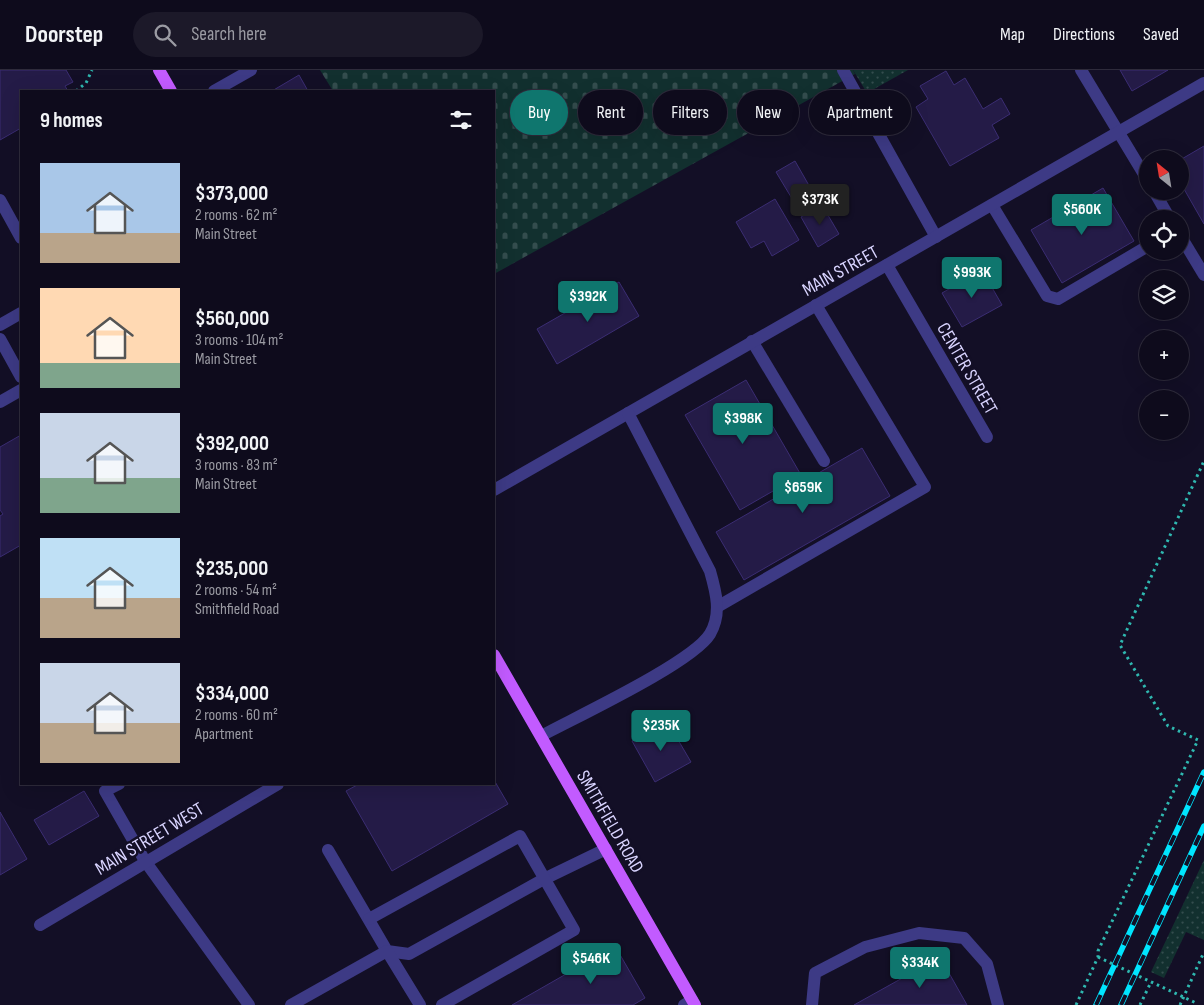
<!DOCTYPE html>
<html lang="en">
<head>
<meta charset="utf-8">
<style>
  :root { --surface:#0e0b1c; --page:#1c1929; --text:#f1f3f6; --muted:#9b9ba3; --line:#2e2b3b; --accent:#0f766e }
  body { margin:0; font-family:"Sofia Sans Condensed",sans-serif; background:var(--page); color:var(--text); height:100vh; display:flex; flex-direction:column; font-size:19px; white-space:nowrap }
  * { box-sizing:border-box; margin:0 }
  p { font-size:16px; color:var(--muted) }
  .icon { flex:none; width:28px; height:28px; fill:none; stroke:currentColor; stroke-width:2; stroke-linecap:round; stroke-linejoin:round }
  .map { position:relative; flex:1; overflow:hidden }
  .side { position:absolute; left:20px; top:20px; width:475px; height:695px; display:flex; flex-direction:column; background:var(--surface); border-radius:0px; box-shadow:0 5px 20px #0002,0 0 0 1px var(--line) }
  .side>* { flex:none }
  .top-card { position:absolute; left:510px; top:20px; width:475px; height:45px; display:flex; gap:10px }
  .needle { width:32px; rotate:330deg }
  .controls { position:absolute; left:1139px; top:80px; display:grid; gap:10px }
  .controls a { display:grid; place-items:center; width:50px; height:50px; border-radius:50%; background:var(--surface); box-shadow:0 5px 20px #0002,0 0 0 1px var(--line); font-size:25px }
  .price { position:absolute; translate:-50% -42px; padding:0 11px; border-radius:5px; background:var(--accent); color:#fff; font-size:16px; line-height:32px; filter:drop-shadow(0 1px 2px #0008) }
  .price::after { content:''; position:absolute; left:50%; top:30px; width:15px; height:11px; margin-left:-8px; background:inherit; clip-path:polygon(0 0,100% 0,50% 100%) }
  .price.on { background:#222; color:#fff }
  ul { padding:0; list-style:none }
  li { display:flex; align-items:center; gap:15px; height:125px; padding:0 20px }
  li span { display:grid; place-items:center; flex:none; width:140px; height:100px; border-radius:0px; color:#555 }
  li>.icon { margin-inline-start:auto }
  span .icon { width:60px; height:60px; fill:#fffc; stroke-width:1 }
  li b { font-size:21px }
  h2 { display:flex; justify-content:space-between; align-items:center; height:60px; padding:0 20px; font-size:21px }
  .tag { padding:0 18px; border-radius:22px; background:var(--surface); box-shadow:0 5px 20px #0002,0 0 0 1px var(--line); font-size:18px; line-height:45px }
  .tag.on { background:var(--accent); color:#fff }
  header { display:flex; align-items:center; gap:30px; box-sizing:border-box; height:70px; padding:0 25px; background:var(--surface); border-bottom:1px solid var(--line) }
  header strong { font-size:24px }
  nav { display:flex; gap:28px; margin-inline-start:auto; font-size:18px }
  .search { width:350px; height:45px; background:var(--page); display:flex; align-items:center; gap:12px; box-sizing:border-box; padding:0 18px; border-radius:28px; color:var(--muted); font-size:19px }
  .map>svg:first-child { display:block }
</style>
</head>
<body>
<header>
<strong>Doorstep</strong>
<div class="search"><svg class="icon" aria-label="search" viewBox="0 0 24 24"><circle cx="10" cy="10" r="6"/><path d="M15 15l6 6"/></svg>Search here</div>
<nav><a>Map</a><a>Directions</a><a>Saved</a></nav>
</header>
<div class="map">
<svg width="1204" height="935" viewBox="0 0 1204 935">
  <defs>
    <pattern id="grass-dots" width="8" height="8" patternUnits="userSpaceOnUse" patternTransform="scale(1.25)"><rect width="8" height="8" fill="#12302f"/><path d="M2 2h.1M6 6h.1" fill="none" stroke="#344d4e" stroke-width="1.8" stroke-linecap="round"/></pattern>
    <pattern id="cemetery-stones" width="16" height="16" patternUnits="userSpaceOnUse" patternTransform="scale(1.25)"><rect width="16" height="16" fill="#12302f"/><path d="M2 7V4a2 2 0 0 1 4 0v3zM10 15v-3a2 2 0 0 1 4 0v3z" fill="#344d4e"/></pattern>
  </defs>
  <rect width="100%" height="100%" fill="#130f26"/>
  <g fill="url(#grass-dots)">
    <path d="M 853,0 L 908,0 L 867,23 Z"/>
    <path d="M 1204,790 L 1204,870 L 1186,862 L 1164,908 L 1151,902 Z"/>
  </g>
  <path fill="url(#cemetery-stones)" d="M 320,0 L 853,0 L 855,4 L 494,204 L 494,21 L 333,21 Z"/>
  <g fill="#241b47" stroke="#3b2d73">
    <path d="M 0,0 L 66,0 L 73,12 L 65,16 L 68,21 L 21,21 L 21,58 L 0,70 Z"/>
    <path d="M 1120,0 L 1168,0 L 1132,21 Z"/>
    <path d="M 946,1 L 954,15 L 965,8 L 983,39 L 1001,28 L 1010,44 L 992,55 L 999,68 L 950,96 L 916,37 L 928,29 L 920,16 Z"/>
    <path d="M 299,5 L 308,21 L 272,21 Z"/>
    <path d="M 1204,76 L 1204,154 L 1180,112 L 1180,90 Z"/>
    <path d="M 795,91 L 815,126 L 797,137 L 776,102 Z"/>
    <path d="M 1103,118 L 1134,171 L 1062,213 L 1031,160 Z"/>
    <path d="M 775,129 L 799,170 L 772,186 L 764,171 L 751,178 L 736,152 Z"/>
    <path d="M 822,135 L 839,164 L 818,177 L 801,147 Z"/>
    <path d="M 982,200 L 1002,235 L 962,257 L 942,223 Z"/>
    <path d="M 619,212 L 639,246 L 557,294 L 537,259 Z"/>
    <path d="M 746,310 L 801,405 L 740,440 L 685,345 Z"/>
    <path d="M 21,365 L 21,475 L 0,487 L 0,446 L 3,444 L 0,440 L 0,377 Z"/>
    <path d="M 862,378 L 890,426 L 744,510 L 716,462 Z"/>
    <path d="M 667,651 L 691,692 L 655,712 L 632,671 Z"/>
    <path d="M 494,710 L 508,734 L 392,801 L 346,721 L 359,714 L 494,714 Z"/>
    <path d="M 84,721 L 99,746 L 49,775 L 34,750 Z"/>
    <path d="M 0,742 L 27,789 L 0,805 Z"/>
    <path d="M 615,876 L 645,928 L 633,935 L 512,935 Z"/>
    <path d="M 940,887 L 967,935 L 854,935 Z"/>
  </g>
  <g fill="none" stroke-linecap="round" stroke-linejoin="round">
    <g stroke="#2fb8b0" stroke-width="3" stroke-dasharray="2.5 4" stroke-linecap="butt">
      <path d="M 76,21 L 86,13 L 92,0"/>
      <path d="M 1098,887 L 1196,933 L 1195,935"/>
      <path d="M 1076,935 L 1098,887 L 1098,881 L 1198,670 L 1168,656 L 1120,575 L 1204,391"/>
      <path d="M 1140,935 L 1151,912"/>
      <path d="M 1180,935 L 1204,882"/>
    </g>
    <g stroke="#3d3a85" stroke-width="12">
      <path d="M 843,0 L 936,167"/>
      <path d="M 1081,0 L 1148,111"/>
      <path d="M 214,21 L 251,0"/>
      <path d="M 1154,121 L 1170,149"/>
      <path d="M 0,130 L 21,168"/>
      <path d="M 992,135 L 1047,226 L 1058,229 L 1148,176"/>
      <path d="M 1180,165 L 1204,205"/>
      <path d="M 887,195 L 987,367"/>
      <path d="M 0,255 L 21,243"/>
      <path d="M 0,269 L 21,307"/>
      <path d="M 752,271 L 824,391"/>
      <path d="M 0,332 L 21,320"/>
      <path d="M 494,420 L 1204,13"/>
      <path d="M 717,537 L 925,417 L 816,235"/>
      <path d="M 541,666 C 576,647 692,593 710,564 C 722,544 716,522 710,501 L 628,343"/>
      <path d="M 119,714 L 105,721 L 145,791 L 249,935"/>
      <path d="M 328,780 L 387,881 L 409,884 L 544,809 L 606,779"/>
      <path d="M 369,849 L 520,766 L 574,860 L 442,935"/>
      <path d="M 40,855 L 278,714"/>
      <path d="M 291,935 L 387,881 L 420,935"/>
      <path d="M 684,935 L 692,930"/>
      <path d="M 812,935 L 815,903 L 865,877 L 919,863 L 964,868 L 987,894 L 998,935"/>
    </g>
    <g stroke="#c25bff" stroke-width="12">
      <path d="M 159,0 L 171,21"/>
      <path d="M 494,585 L 695,935"/>
    </g>
    <defs>
      <g id="rail">
        <path d="M 1096,935 L 1204,702"/>
        <path d="M 1121,935 L 1204,756"/>
      </g>
    </defs>
    <use href="#rail" stroke="#00e5ff" stroke-width="5.5"/>
    <use href="#rail" stroke="#130f26" stroke-width="4" stroke-dasharray="11" stroke-linecap="butt"/>
  </g>
  <g text-anchor="middle" stroke-width="5" stroke-linejoin="round" paint-order="stroke">
    <g font-size="19" fill="#d9d4ff" stroke="#130f26">
      <text transform="translate(840 200) rotate(-29)" y="7">MAIN STREET</text>
      <text transform="translate(968 298) rotate(60)" y="7">CENTER STREET</text>
      <text transform="translate(611 751) rotate(60)" y="7">SMITHFIELD ROAD</text>
      <text transform="translate(149 768) rotate(-31)" y="7">MAIN STREET WEST</text>
    </g>
  </g>
</svg>
<div class="controls">
<a><svg class="needle" viewBox="-14 -14 28 28"><path d="M0-13l5 13h-10z" fill="#e53935"/><path d="M0 13l5-13h-10z" fill="#9b9ba3"/></svg></a>
<a><svg class="icon" aria-label="locate" viewBox="0 0 24 24"><circle cx="12" cy="12" r="6"/><path d="M12 2v4M12 18v4M2 12h4M18 12h4"/></svg></a>
<a><svg class="icon" aria-label="layers" viewBox="0 0 24 24"><path d="M12 4l9 5-9 5-9-5zM3 14l9 5 9-5"/></svg></a>
<a>+</a>
<a>−</a>
</div>
<b class="price on" style="left:820px;top:156px">$373K</b>
<b class="price" style="left:1082px;top:166px">$560K</b>
<b class="price" style="left:972px;top:229px">$993K</b>
<b class="price" style="left:588px;top:253px">$392K</b>
<b class="price" style="left:743px;top:375px">$398K</b>
<b class="price" style="left:803px;top:444px">$659K</b>
<b class="price" style="left:661px;top:682px">$235K</b>
<b class="price" style="left:591px;top:915px">$546K</b>
<b class="price" style="left:920px;top:919px">$334K</b>
<div class="top-card">
<a class="tag on">Buy</a>
<a class="tag">Rent</a>
<a class="tag">Filters</a>
<a class="tag">New</a>
<a class="tag">Apartment</a>
</div>
<section class="side">
<h2>9 homes<svg class="icon" aria-label="filters" viewBox="0 0 24 24"><path d="M4 7h16M4 17h16"/><circle cx="9" cy="7" r="2"/><circle cx="15" cy="17" r="2"/></svg></h2>
<ul>
<li><span style="background:linear-gradient(#a9c7e8 70%,#b9a48a 0)"><svg class="icon" aria-label="home" viewBox="0 0 24 24"><path d="M3 11l9-7 9 7M6 9v11h12V9"/></svg></span><div><b>$373,000</b><p>2 rooms · 62 m²</p><p>Main Street</p></div></li>
<li><span style="background:linear-gradient(#ffd9b3 75%,#7fa58c 0)"><svg class="icon" aria-label="home" viewBox="0 0 24 24"><path d="M3 11l9-7 9 7M6 9v11h12V9"/></svg></span><div><b>$560,000</b><p>3 rooms · 104 m²</p><p>Main Street</p></div></li>
<li><span style="background:linear-gradient(#c9d6e8 65%,#7fa58c 0)"><svg class="icon" aria-label="home" viewBox="0 0 24 24"><path d="M3 11l9-7 9 7M6 9v11h12V9"/></svg></span><div><b>$392,000</b><p>3 rooms · 83 m²</p><p>Main Street</p></div></li>
<li><span style="background:linear-gradient(#bfe0f5 60%,#b9a48a 0)"><svg class="icon" aria-label="home" viewBox="0 0 24 24"><path d="M3 11l9-7 9 7M6 9v11h12V9"/></svg></span><div><b>$235,000</b><p>2 rooms · 54 m²</p><p>Smithfield Road</p></div></li>
<li><span style="background:linear-gradient(#c9d6e8 60%,#b9a48a 0)"><svg class="icon" aria-label="home" viewBox="0 0 24 24"><path d="M3 11l9-7 9 7M6 9v11h12V9"/></svg></span><div><b>$334,000</b><p>2 rooms · 60 m²</p><p>Apartment</p></div></li>
</ul>
</section>
</div>
</body>
</html>
